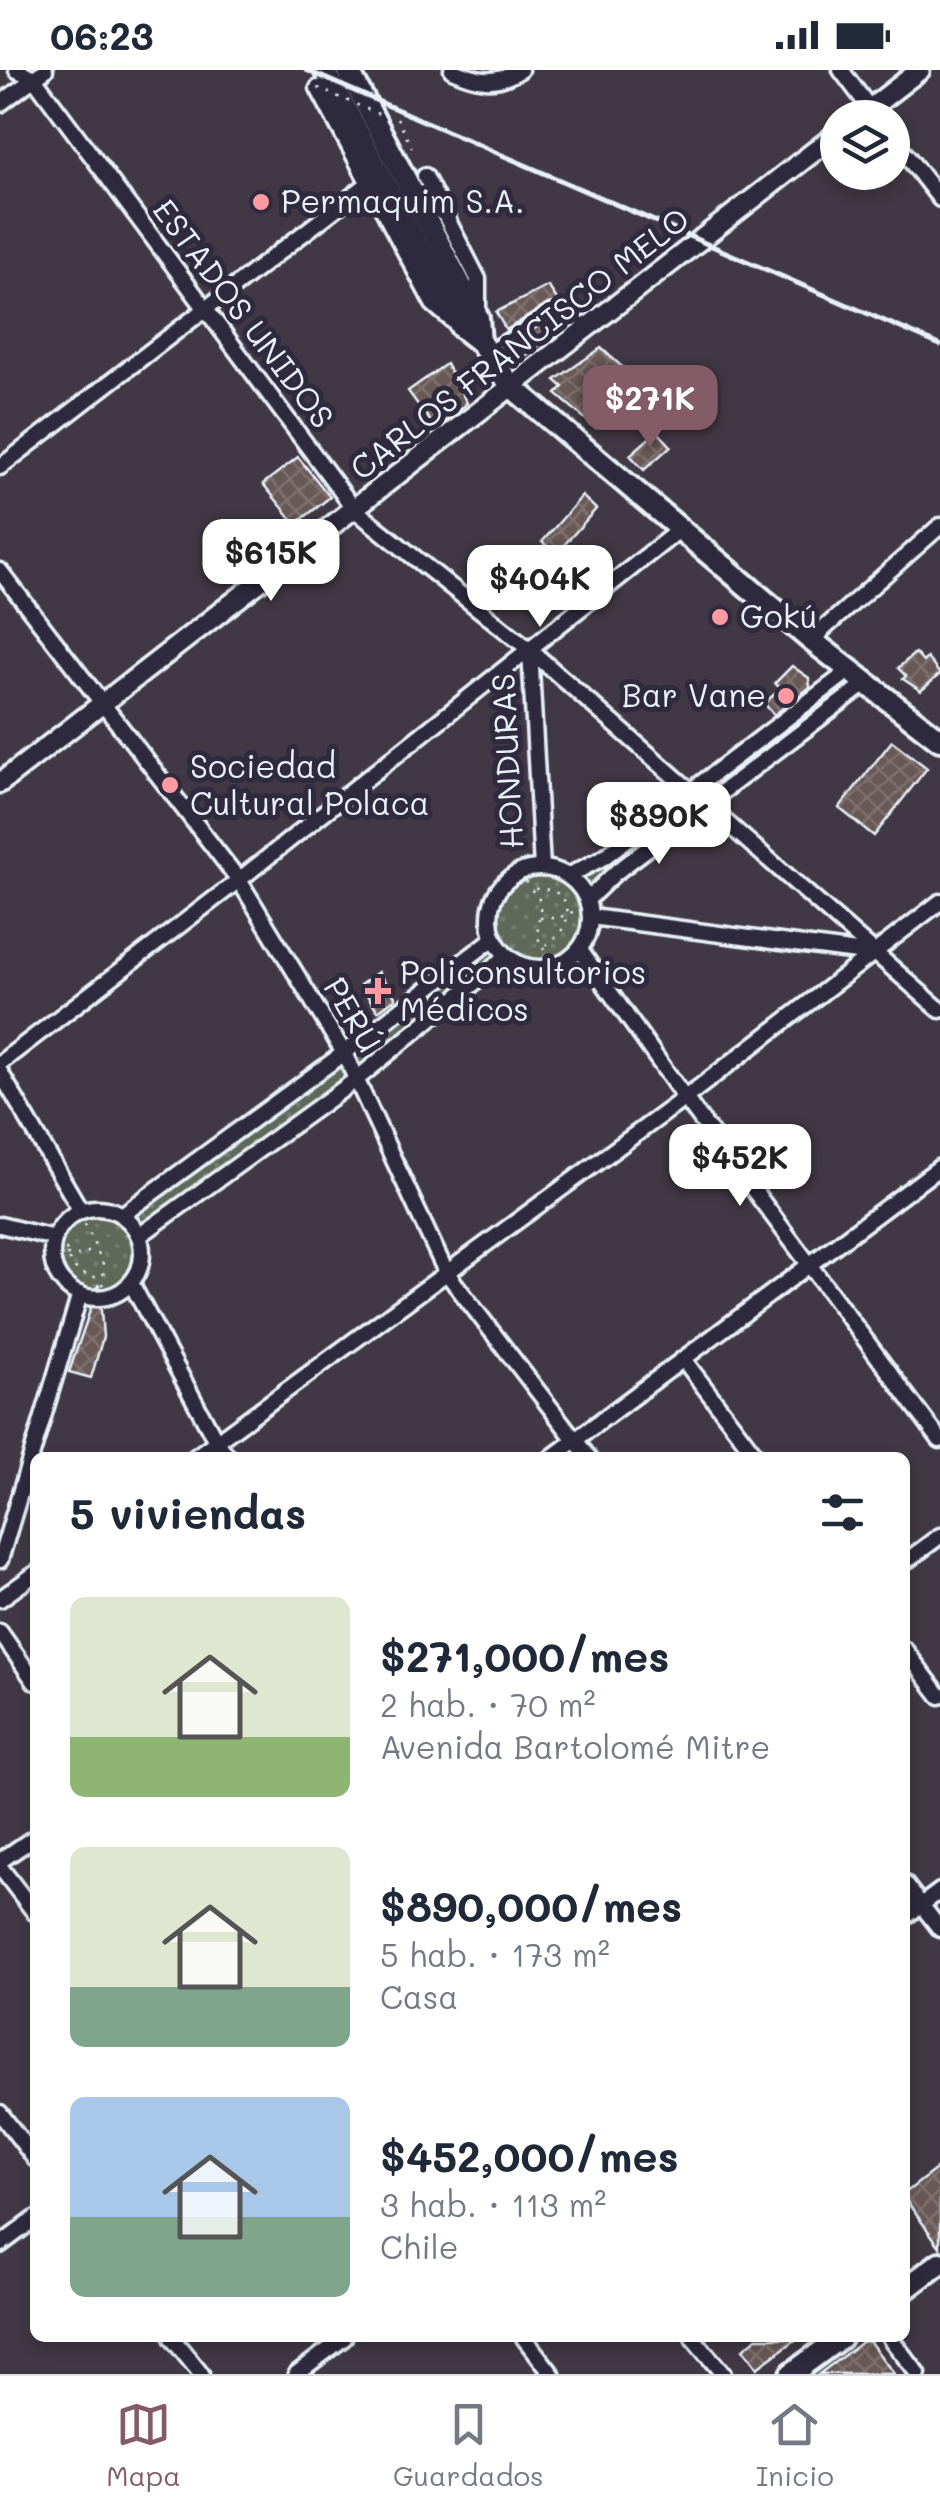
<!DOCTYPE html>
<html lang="es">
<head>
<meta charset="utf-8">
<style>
  :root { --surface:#fff; --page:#f6f6f7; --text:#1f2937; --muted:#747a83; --line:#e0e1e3; --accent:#845c67 }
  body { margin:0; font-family:Mali,sans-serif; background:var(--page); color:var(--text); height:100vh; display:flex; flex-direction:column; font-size:38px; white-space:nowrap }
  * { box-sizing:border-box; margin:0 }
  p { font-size:32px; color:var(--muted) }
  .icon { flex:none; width:55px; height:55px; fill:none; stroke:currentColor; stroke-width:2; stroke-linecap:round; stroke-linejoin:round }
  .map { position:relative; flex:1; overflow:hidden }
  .panel { position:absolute; left:30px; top:1382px; width:880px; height:890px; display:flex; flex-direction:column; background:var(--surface); border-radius:15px; box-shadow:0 5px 15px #0003 }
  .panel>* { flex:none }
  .buttons { position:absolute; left:820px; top:30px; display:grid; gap:20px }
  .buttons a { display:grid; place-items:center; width:90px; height:90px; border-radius:50%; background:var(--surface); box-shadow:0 5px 15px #0003; font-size:50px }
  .price { position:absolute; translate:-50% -85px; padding:0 22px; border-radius:20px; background:#fff; color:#222; font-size:32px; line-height:65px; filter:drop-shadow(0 2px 5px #0008) }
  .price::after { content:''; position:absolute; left:50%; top:60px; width:30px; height:22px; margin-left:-15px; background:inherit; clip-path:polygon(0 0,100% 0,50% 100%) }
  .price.selected { background:var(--accent); color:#fff }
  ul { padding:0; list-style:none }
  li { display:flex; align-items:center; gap:30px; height:250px; padding:0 40px }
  li span { display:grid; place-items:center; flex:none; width:280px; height:200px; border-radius:15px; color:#555 }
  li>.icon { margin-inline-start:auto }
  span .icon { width:120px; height:120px; fill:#fffc; stroke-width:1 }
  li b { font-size:42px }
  h2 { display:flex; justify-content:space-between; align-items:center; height:120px; padding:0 40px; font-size:42px }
  .status { display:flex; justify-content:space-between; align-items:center; height:70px; padding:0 50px; background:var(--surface); direction:ltr }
  .status svg { height:28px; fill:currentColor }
  .menu { display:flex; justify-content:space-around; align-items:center; height:140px; border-top:2px solid var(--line); background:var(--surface); font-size:28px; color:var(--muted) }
  .menu a { display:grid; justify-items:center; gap:5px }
  .menu .selected { color:var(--accent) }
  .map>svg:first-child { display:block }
</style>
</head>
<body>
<div class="status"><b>06:23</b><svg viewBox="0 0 49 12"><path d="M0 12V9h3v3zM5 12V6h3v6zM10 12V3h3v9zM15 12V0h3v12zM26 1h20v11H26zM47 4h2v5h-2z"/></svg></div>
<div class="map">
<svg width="940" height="2304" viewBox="0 0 940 2304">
  <defs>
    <pattern id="green-dots" width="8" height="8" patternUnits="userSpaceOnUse" patternTransform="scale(2.5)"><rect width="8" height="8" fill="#60675a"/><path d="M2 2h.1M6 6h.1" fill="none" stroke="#777d72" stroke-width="1.8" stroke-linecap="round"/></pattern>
    <pattern id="building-cross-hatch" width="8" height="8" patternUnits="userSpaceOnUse" patternTransform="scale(2.5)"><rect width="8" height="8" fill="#685956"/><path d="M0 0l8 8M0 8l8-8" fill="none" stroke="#7e716f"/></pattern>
  </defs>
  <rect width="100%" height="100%" fill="#403844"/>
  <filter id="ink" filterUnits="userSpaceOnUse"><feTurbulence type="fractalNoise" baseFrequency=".01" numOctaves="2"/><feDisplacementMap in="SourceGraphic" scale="20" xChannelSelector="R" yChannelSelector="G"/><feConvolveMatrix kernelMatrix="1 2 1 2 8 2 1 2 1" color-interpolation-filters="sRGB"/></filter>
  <g filter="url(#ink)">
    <g fill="url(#green-dots)" stroke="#a4aca9" stroke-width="2.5">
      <path d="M 849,601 L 836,634 L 587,830 L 580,817 L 569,806 Z"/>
      <circle cx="540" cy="848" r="44"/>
      <path d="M 494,868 L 507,886 L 139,1166 L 122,1145 Z"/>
      <circle cx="97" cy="1182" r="37"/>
    </g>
    <g fill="url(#building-cross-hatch)" stroke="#e8f1f8" stroke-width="2.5">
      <path d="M 548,216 L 559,232 L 548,234 L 506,260 L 496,242 Z"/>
      <path d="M 562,246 L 571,251 L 521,289 L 512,272 L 554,247 Z"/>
      <path d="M 601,278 L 639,312 L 596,358 L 556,324 L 563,317 L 555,310 Z"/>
      <path d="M 446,294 L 467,333 L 436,359 L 408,321 Z"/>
      <path d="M 657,361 L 671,376 L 644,400 L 630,385 Z"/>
      <path d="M 298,387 L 330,427 L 296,454 L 263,414 Z"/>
      <path d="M 582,426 L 596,439 L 556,484 L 542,472 Z"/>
      <path d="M 915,583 L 923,592 L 927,588 L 940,604 L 921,621 L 903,609 L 906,606 L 898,598 Z"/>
      <path d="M 792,596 L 809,608 L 810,617 L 774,645 L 764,633 L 781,619 L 775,613 Z"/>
      <path d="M 892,671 L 927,698 L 874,766 L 839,738 Z"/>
      <path d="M 378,902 L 396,928 L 378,941 L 360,915 Z"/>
      <path d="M 99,1214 L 103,1267 L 91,1308 L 69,1302 Z"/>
      <path d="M 940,2096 L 940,2177 L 905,2129 L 905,2123 Z"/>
      <path d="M 757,2268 L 798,2268 L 757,2298 L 743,2279 Z"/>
      <path d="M 863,2271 L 870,2272 L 894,2304 L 819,2304 Z"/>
    </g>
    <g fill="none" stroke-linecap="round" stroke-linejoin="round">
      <defs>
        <path id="service" d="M 490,278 L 552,240 C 569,237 574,243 585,256"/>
        <g id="minor">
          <path d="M 17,0 L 34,8 L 355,440 L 530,580 L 940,940"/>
          <path d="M 452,0 C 477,11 495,16 520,0"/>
          <path d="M 841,0 L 877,48"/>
          <path d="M 318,18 L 433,234 L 455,253"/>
          <path d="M 0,34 L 45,0"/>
          <path d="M 892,67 L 940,129"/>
          <path d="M 425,106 L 478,209 L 478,242"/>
          <path d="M 0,397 L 369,113"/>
          <path d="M 0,501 L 239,810 L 344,983 L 446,1202 L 589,1388"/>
          <path d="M 811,570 L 940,456"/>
          <path d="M 530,580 L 542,798"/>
          <circle cx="540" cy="848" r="50"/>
          <path d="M 568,806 L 604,787 L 849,601"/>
          <path d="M 587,830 L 615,803 L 865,614"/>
          <path d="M 591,847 L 872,884"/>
          <path d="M 580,880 L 685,1028 L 940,1370"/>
          <path d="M 0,993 L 239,810 L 679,460"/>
          <path d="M 0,1002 L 81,1141"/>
          <circle cx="97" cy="1183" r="45"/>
          <path d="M 122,1145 L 344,983 L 494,868"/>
          <path d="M 0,1155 L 54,1168"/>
          <path d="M 139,1166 L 357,1009 L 507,886"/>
          <path d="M 131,1213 L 216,1371 L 229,1388"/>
          <path d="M 683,1289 L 758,1388"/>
          <path d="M 194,1388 L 685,1028 L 940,832"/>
          <path d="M 551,1388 L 940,1097"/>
          <path d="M 0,1490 L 80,1224"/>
          <path d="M 905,1492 L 940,1466"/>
          <path d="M 0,1529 L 35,1504"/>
          <path d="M 0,1562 L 35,1612"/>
          <path d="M 905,1580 L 940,1626"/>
          <path d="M 0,1791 L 35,1767"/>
          <path d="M 0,1797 L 35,1843"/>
          <path d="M 905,1814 L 940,1859"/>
          <path d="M 905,1847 L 940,1821"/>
          <path d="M 0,2043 L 35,2089"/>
          <path d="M 0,2175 L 35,2149"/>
          <path d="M 172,2268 L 201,2304"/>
          <path d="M 524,2268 L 552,2304"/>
          <path d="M 693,2268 L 723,2304"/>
          <path d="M 890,2268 L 918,2304"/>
          <path d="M 296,2304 L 344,2268"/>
        </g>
        <g id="tertiary">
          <path d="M 858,48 L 920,0"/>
          <path d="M 0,713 L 838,63"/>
        </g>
        <g id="secondary">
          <path d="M 325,0 L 461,257 L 480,272 L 512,317 L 811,570 L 940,670"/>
          <path d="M 348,0 L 478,248 L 480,272"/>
          <path d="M 905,2219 L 940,2193"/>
          <path d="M 791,2304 L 840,2268"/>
        </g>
      </defs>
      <use href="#service" stroke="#e8f1f8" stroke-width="14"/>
      <use href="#minor" stroke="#e8f1f8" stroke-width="21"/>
      <use href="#tertiary" stroke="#e8f1f8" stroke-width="25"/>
      <use href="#secondary" stroke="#e8f1f8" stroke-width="28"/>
      <g stroke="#e8f1f8" stroke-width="2.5" stroke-dasharray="2.5 8" stroke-linecap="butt">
        <path d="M 374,0 L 377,6"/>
        <path d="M 397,48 L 412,78"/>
        <path d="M 519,803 L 541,832 L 537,866 L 553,897"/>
        <path d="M 535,819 C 577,816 577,860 542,877"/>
        <path d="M 540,848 L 558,848 L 575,841"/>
        <path d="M 85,1154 L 104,1196 L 101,1227"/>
        <path d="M 66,1179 C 69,1199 84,1207 103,1208"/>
        <path d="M 56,1184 L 79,1186 L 95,1179"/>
      </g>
      <use href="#service" stroke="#2f2a3d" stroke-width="6"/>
      <use href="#minor" stroke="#2f2a3d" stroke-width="14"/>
      <use href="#tertiary" stroke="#2f2a3d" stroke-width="18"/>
      <use href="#secondary" stroke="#2f2a3d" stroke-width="20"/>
      <path stroke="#e8f1f8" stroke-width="5" d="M 306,0 L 940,275"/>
      <path stroke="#e8f1f8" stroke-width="2.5" stroke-dasharray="2.5 8" stroke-linecap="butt" d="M 318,18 L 383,46"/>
    </g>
  </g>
  <g fill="#ff9aa2" stroke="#2f2a3d" stroke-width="4">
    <circle cx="261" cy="132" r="10"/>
    <circle cx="720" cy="547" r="10"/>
    <circle cx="786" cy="626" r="10"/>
    <circle cx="170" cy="715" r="10"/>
    <path d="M373 906h10v10h10v10h-10v10h-10v-10h-10v-10h10z"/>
  </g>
  <g text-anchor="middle" stroke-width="10" stroke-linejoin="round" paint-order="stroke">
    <g font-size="32" fill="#e8f1f8" stroke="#2f2a3d" text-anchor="start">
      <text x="281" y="143">Permaquim S.A.</text>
      <text x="740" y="558">Gokú</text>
      <text x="766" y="637" text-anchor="end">Bar Vane</text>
      <text x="190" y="708">Sociedad<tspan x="190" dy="37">Cultural Polaca</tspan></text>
      <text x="400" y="914">Policonsultorios<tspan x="400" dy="37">Médicos</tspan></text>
    </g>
    <g font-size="32" fill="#e8f1f8" stroke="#2f2a3d">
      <text transform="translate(243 244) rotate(53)" y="11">ESTADOS UNIDOS</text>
      <text transform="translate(520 274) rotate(-38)" y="11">CARLOS FRANCISCO MELO</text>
      <text transform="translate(508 691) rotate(-93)" y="11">HONDURAS</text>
      <text transform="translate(352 945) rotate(60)" y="11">PERÚ</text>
    </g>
  </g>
</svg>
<div class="buttons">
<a><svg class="icon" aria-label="layers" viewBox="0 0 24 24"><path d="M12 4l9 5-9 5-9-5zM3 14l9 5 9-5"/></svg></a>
</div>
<b class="price selected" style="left:650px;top:380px">$271K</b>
<b class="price" style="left:271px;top:534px">$615K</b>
<b class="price" style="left:540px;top:560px">$404K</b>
<b class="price" style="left:659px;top:797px">$890K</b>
<b class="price" style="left:740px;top:1139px">$452K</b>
<section class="panel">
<h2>5 viviendas<svg class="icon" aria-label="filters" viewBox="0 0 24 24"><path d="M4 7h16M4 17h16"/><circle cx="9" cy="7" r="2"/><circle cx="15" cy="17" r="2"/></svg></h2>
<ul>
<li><span style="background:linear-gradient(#dfe7d0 70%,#8fb573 0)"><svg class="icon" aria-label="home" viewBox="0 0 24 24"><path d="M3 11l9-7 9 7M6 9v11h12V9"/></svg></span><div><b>$271,000/mes</b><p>2 hab. · 70 m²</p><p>Avenida Bartolomé Mitre</p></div></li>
<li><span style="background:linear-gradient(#dfe7d0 70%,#7fa58c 0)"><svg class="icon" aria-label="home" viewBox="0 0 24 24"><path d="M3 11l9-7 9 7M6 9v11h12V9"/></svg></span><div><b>$890,000/mes</b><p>5 hab. · 173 m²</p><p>Casa</p></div></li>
<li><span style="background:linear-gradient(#a9c7e8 60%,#7fa58c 0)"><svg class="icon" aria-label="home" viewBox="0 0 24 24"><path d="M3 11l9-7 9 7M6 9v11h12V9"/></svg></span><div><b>$452,000/mes</b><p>3 hab. · 113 m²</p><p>Chile</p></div></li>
</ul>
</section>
</div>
<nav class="menu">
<a class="selected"><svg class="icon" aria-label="map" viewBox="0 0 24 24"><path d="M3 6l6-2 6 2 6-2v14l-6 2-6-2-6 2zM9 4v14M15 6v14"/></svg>Mapa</a>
<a><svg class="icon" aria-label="saved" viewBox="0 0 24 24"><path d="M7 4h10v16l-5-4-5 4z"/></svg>Guardados</a>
<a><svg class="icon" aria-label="home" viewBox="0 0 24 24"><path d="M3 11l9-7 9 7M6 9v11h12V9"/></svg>Inicio</a>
</nav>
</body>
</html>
